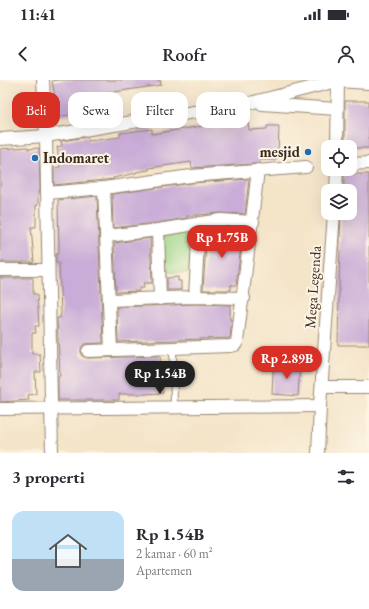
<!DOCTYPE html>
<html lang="id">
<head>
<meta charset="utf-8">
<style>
  :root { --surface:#fff; --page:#f2f2f3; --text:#2b2b33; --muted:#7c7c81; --accent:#d93025 }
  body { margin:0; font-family:"EB Garamond",serif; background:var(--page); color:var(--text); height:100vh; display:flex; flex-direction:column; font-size:15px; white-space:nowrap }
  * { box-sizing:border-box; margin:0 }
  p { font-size:13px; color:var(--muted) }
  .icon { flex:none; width:22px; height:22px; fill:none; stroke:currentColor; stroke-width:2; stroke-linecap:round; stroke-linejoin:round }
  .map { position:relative; height:373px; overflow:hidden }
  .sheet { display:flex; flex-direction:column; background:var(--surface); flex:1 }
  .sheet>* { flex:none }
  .hud { position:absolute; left:12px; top:12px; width:345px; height:36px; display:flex; gap:8px }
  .tools { position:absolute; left:321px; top:60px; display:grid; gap:8px }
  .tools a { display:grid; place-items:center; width:36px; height:36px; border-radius:8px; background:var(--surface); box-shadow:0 4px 16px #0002; font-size:20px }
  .price { position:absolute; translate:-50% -34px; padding:0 9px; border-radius:14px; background:var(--accent); color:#fff; font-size:13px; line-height:26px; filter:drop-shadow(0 1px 2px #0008) }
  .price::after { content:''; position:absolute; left:50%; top:24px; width:12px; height:9px; margin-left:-6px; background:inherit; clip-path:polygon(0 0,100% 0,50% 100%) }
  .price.on { background:#222; color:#fff }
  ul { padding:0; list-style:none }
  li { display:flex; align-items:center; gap:12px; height:100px; padding:0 12px }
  li span { display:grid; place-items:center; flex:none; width:112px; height:80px; border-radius:12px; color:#555 }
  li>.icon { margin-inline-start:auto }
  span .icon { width:48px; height:48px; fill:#fffc; stroke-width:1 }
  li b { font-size:17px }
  h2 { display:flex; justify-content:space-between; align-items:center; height:48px; padding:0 12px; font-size:17px }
  .tag { padding:0 14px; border-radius:12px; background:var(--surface); box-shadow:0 4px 16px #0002; font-size:14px; line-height:36px }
  .tag.on { background:var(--accent); color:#fff }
  .status { display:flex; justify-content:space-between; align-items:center; height:28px; padding:0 20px; background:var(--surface); direction:ltr }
  .status svg { height:11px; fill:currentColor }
  header { display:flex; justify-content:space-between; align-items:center; height:52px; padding:0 12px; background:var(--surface); font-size:18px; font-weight:600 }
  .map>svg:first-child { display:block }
</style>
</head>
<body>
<div class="status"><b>11:41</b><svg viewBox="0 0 49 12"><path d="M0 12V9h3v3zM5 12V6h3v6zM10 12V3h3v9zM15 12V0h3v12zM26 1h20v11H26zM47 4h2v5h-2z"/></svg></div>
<header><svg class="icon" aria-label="back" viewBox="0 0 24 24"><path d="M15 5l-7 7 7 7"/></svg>Roofr<svg class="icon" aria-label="person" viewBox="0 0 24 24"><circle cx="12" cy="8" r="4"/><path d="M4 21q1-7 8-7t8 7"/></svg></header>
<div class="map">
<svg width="369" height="373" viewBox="0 0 369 373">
  <rect width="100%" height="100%" fill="#fcf5e5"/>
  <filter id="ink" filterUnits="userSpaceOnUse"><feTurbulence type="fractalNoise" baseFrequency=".025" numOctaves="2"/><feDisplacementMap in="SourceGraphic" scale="8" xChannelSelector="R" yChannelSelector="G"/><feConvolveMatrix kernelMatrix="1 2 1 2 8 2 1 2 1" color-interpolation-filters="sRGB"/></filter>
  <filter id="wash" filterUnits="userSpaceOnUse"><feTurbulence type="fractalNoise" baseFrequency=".012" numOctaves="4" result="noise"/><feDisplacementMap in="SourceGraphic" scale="16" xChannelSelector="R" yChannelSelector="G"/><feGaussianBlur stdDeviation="0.9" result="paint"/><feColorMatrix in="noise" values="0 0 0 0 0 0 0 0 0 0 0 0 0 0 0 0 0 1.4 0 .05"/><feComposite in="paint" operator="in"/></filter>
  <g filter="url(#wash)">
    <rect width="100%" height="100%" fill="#f4e4c8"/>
    <path fill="#9cd486" stroke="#6c7f52" d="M 193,152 L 190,193 L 164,192 L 163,156 Z"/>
    <g id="blocks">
      <g fill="#c9acd7">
        <path d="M 58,0 L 160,0 L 161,5 L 73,18 L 76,34 L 54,37 L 52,24 L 56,23 L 52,1 Z"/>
        <path d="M 345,21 L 369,21 L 369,68 L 350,68 L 350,67 L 345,67 Z"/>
        <path d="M 248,43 L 249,50 L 267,49 L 267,46 L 279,46 L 278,76 L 276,76 L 276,80 L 260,80 L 260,83 L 254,84 L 192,88 L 191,82 L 149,88 L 149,90 L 136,92 L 136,93 L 113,98 L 114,99 L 54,105 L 54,88 L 60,87 L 57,67 L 62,66 L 61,61 L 87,57 L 88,61 L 120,57 L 120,53 L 152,49 L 152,54 L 209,45 Z"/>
        <path d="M 28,67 L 28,69 L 39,68 L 40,111 L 38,111 L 38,125 L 36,125 L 36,147 L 31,147 L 34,182 L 0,182 L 0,69 Z"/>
        <path d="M 344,94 L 369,94 L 369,265 L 338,265 L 340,159 L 341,133 L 350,133 L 350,111 L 344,111 Z"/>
        <path d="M 249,99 L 245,134 L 220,133 L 187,136 L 187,138 L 157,143 L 113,148 L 112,114 L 192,103 Z"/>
        <path d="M 97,116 L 103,263 L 84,264 L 81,268 L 81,275 L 84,277 L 88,278 L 160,276 L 163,313 L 145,314 L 119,314 L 119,320 L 58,320 L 58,296 L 60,296 L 57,238 L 60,238 L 61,233 L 59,183 L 56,183 L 56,174 L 58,174 L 59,169 L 58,120 Z"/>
        <path d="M 221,148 L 238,149 L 238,152 L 243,152 L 236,205 L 231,205 L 231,210 L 203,210 L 207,150 Z"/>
        <path d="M 150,158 L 152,203 L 143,203 L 144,208 L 139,208 L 139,211 L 116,212 L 114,163 Z"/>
        <path d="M 178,197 L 178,201 L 181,201 L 181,210 L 167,210 L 167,198 Z"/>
        <path d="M 0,198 L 33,198 L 33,214 L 37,214 L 39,246 L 35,246 L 36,253 L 32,253 L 32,274 L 40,274 L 41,292 L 35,292 L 36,314 L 28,315 L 29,320 L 0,322 Z"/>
        <path d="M 195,224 L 230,225 L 230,240 L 232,240 L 230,258 L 118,262 L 117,227 Z"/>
        <path d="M 282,283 L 300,284 L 298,316 L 272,314 L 273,290 L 282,290 Z"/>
      </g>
    </g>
  </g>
  <g filter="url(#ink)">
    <use href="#blocks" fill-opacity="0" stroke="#988773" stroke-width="1"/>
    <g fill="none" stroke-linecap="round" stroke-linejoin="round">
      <defs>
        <path id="service" d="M 173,268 L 174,327"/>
        <g id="minor">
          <path d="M 43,0 L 46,56 L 52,373"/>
          <path d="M 262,24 L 337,29"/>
          <path d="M 0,59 L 46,56 L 250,23 L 337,1 L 369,3"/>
          <path d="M 337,67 L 338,0"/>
          <path d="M 350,84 L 369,83"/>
          <path d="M 104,108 L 111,270"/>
          <path d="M 336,111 L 337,89"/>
          <path d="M 47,113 L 104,108 L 191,96 L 306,87"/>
          <path d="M 158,150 L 160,219"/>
          <path d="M 107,156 L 158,150 L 221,140 L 253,142"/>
          <path d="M 0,190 L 48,190"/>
          <path d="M 195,217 L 199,143"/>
          <path d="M 109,220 L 195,217 L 244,218"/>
          <path d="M 88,271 L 230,266 L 235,265 L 237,262 L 258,90"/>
          <path d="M 322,307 L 369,307"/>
          <path d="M 0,329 L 320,326"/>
          <path d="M 318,373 L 320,326 L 334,133"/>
        </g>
      </defs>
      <use href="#service" stroke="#988773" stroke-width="8"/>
      <use href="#minor" stroke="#988773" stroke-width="14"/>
      <use href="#service" stroke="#fff" stroke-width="6"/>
      <use href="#minor" stroke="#fff" stroke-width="12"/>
    </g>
  </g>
  <g fill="#1f6fb2" stroke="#fcf5e5" stroke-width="1.5">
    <circle cx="308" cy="72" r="4"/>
    <circle cx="35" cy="78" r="4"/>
  </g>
  <g text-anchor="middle" stroke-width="4" stroke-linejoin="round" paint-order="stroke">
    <g font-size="15" font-weight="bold" fill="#3b2a1e" stroke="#fcf5e5" text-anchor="end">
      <text x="300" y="77">mesjid</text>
      <text x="43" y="83" text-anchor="start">Indomaret</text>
    </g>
    <g font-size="15" fill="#3b2a1e" stroke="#fcf5e5">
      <text transform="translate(313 207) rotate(-86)" y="5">Mega Legenda</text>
    </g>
  </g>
</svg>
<div class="tools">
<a><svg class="icon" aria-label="locate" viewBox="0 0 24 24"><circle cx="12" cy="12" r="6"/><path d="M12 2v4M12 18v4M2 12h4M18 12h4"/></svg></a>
<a><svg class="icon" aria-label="layers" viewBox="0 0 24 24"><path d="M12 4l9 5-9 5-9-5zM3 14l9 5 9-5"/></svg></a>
</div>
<b class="price" style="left:222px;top:179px">Rp 1.75B</b>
<b class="price" style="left:287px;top:300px">Rp 2.89B</b>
<b class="price on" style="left:160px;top:315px">Rp 1.54B</b>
<div class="hud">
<a class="tag on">Beli</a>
<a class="tag">Sewa</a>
<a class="tag">Filter</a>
<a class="tag">Baru</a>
</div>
</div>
<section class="sheet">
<h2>3 properti<svg class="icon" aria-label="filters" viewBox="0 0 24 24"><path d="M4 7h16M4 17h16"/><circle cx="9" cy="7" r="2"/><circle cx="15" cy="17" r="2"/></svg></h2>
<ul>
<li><span style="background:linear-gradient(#bfe0f5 60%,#9aa5b1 0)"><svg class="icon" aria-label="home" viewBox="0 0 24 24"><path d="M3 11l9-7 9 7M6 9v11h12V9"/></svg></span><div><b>Rp 1.54B</b><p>2 kamar · 60 m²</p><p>Apartemen</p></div></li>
</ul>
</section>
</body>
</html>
